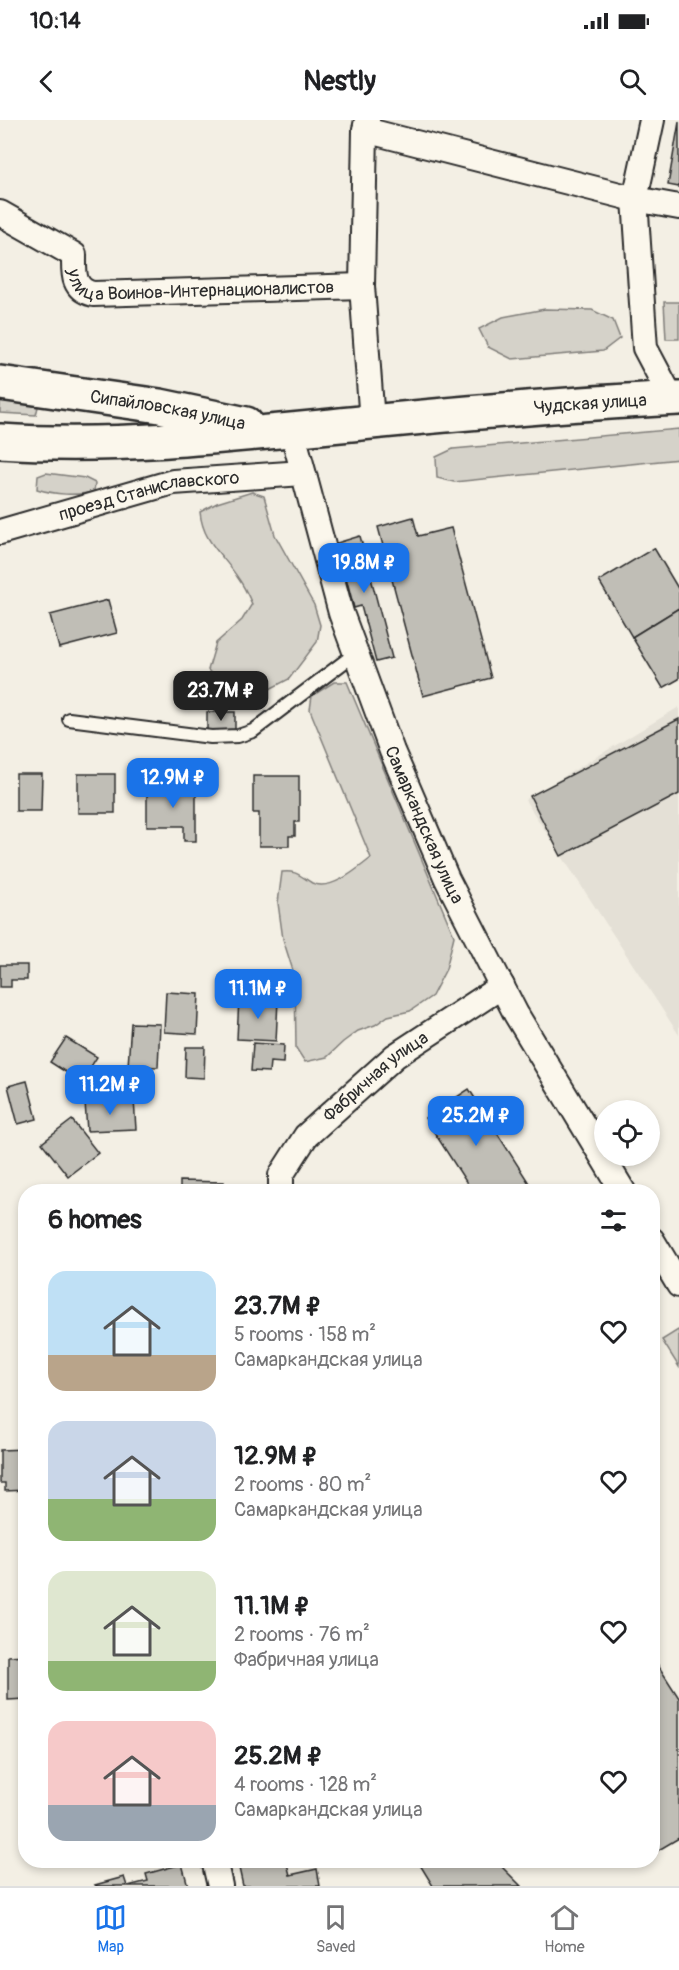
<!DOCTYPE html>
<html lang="en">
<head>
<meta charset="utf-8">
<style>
  :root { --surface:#fff; --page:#f6f6f6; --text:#202124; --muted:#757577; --line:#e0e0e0; --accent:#1a73e8 }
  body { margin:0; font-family:Pangolin,sans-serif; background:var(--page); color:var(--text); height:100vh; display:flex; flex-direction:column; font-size:22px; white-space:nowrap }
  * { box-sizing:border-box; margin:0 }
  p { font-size:20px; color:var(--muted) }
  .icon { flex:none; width:33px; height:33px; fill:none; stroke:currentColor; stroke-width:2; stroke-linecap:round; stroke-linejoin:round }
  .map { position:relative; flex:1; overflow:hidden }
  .sheet { position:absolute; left:18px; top:1064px; width:642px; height:684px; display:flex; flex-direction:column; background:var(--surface); border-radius:24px; box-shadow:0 3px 9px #0003 }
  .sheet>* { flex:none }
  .fabs { position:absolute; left:594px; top:980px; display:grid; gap:12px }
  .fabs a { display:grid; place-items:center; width:66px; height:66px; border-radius:50%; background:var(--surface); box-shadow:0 3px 9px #0003; font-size:30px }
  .price { position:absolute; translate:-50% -51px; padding:0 14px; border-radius:12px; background:var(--accent); color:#fff; font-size:20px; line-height:39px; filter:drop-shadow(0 2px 3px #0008) }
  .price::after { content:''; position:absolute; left:50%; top:36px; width:18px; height:14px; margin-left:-9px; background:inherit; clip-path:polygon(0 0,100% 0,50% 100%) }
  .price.current { background:#222; color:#fff }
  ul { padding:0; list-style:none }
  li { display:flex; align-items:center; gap:18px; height:150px; padding:0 30px }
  li span { display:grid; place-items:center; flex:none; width:168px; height:120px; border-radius:18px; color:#555 }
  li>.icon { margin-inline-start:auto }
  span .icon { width:72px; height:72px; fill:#fffc; stroke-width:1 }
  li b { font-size:26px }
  h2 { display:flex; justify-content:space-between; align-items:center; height:72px; padding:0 30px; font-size:26px }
  .status { display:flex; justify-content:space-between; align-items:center; height:42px; padding:0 30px; background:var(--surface); direction:ltr }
  .status svg { height:16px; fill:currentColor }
  header { display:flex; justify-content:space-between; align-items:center; height:78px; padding:0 30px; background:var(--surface); font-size:27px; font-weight:700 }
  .tab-bar { display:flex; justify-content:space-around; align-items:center; height:84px; border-top:2px solid var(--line); background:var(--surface); font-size:16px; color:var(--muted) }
  .tab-bar a { display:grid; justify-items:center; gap:3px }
  .tab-bar .current { color:var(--accent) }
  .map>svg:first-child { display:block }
</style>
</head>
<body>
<div class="status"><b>10:14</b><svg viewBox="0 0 49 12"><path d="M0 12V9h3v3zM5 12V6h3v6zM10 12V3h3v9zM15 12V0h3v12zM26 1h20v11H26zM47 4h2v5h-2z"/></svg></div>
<header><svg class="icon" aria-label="back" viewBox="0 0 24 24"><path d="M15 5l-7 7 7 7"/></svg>Nestly<svg class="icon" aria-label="search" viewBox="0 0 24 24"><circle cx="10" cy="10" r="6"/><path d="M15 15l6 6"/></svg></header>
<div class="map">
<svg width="679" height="1766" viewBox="0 0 679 1766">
  <rect width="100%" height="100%" fill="#f3efe4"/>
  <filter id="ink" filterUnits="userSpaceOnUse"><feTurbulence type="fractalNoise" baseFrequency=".0167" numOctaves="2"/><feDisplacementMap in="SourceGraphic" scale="12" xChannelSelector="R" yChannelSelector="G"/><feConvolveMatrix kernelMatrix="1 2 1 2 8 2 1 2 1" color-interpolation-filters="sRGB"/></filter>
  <g filter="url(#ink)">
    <path fill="#e4e0d6" d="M 679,587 L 679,915 L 525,680 Z"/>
    <g fill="#d5d2c9" stroke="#807e7a" stroke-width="1.5">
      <path d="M 664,182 L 679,182 L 679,219 L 666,219 Z"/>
      <path d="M 545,189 L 592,190 L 613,200 L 620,218 L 603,231 L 512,239 L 488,227 L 479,209 L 503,197 Z"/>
      <path d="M 0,279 L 29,284 L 38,287 L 36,295 L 0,293 Z"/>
      <path d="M 679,309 L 679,339 L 454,362 L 437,358 L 436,337 L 453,329 Z"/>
      <path d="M 46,353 L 85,358 L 95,363 L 94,371 C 78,377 53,374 37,369 L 38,356 Z"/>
      <path d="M 252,372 L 264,376 L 275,415 L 314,485 L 320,505 L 317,522 L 289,559 L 264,572 L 227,572 L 208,550 L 216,523 L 242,500 L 252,484 C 248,475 244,466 238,458 C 223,434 203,423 200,392 L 217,383 Z"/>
      <path d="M 334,562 L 347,562 L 454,816 L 446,849 L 432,876 L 410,891 L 388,896 L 375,905 L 358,911 L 343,922 L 327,937 L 305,942 L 296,928 L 295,857 L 283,819 L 278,783 L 282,752 C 296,750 300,756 312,763 C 331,772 357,749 371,738 L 310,590 L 312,576 Z"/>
      <path d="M 678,1210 L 679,1212 L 679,1247 L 662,1220 Z"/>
    </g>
    <g fill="#c0beb6" stroke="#2b2b2b" stroke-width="1.5">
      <path d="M 679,2 L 679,67 L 668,65 Z"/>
      <path d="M 413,397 L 418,416 L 451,408 L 491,558 L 423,576 L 378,407 Z"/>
      <path d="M 360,416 L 392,538 L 376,542 L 361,486 L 354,488 L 337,423 Z"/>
      <path d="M 654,428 L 679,470 L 679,488 L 632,517 L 599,461 Z"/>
      <path d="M 108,480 L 117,513 L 59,528 L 50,495 Z"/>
      <path d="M 679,488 L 679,559 L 663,568 L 632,517 Z"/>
      <rect x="207" y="592" width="28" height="19"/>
      <path d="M 679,599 L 679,674 L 561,736 L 530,676 Z"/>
      <path d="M 16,654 L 42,654 L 41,691 L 16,691 Z"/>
      <rect x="78" y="654" width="37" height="39"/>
      <path d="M 253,656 L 299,656 L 299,702 L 295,702 L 295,716 L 289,716 L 289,726 L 259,726 L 259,693 L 253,693 Z"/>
      <path d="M 147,667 L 196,667 L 196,721 L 184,721 L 184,706 L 147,706 Z"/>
      <path d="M 0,845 L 27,845 L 27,860 L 11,860 L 11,867 L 0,867 Z"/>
      <path d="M 166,872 L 199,874 L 197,914 L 164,912 Z"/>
      <path d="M 239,878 L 278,880 L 276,921 L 237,919 Z"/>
      <path d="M 131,903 L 160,904 L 158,947 L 128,946 Z"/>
      <path d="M 66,918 L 97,937 L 81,962 L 50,942 Z"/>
      <path d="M 253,923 L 284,925 L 283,943 L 270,942 L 269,952 L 251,951 Z"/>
      <path d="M 186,927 L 205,927 L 204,958 L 185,957 Z"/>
      <path d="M 27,961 L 37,999 L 18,1004 L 8,966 Z"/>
      <path d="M 469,969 L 534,1071 L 472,1071 L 425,998 Z"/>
      <path d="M 134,980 L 136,1009 L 87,1011 L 85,982 Z"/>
      <path d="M 72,1000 L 98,1033 L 68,1056 L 42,1023 Z"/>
      <path d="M 180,1061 L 224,1062 L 223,1071 L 180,1071 Z"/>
      <path d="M 352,1068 L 352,1071 L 299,1071 L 299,1070 Z"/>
      <path d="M 26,1329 L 26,1370 L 5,1371 L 5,1363 L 0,1363 L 0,1330 Z"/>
      <path d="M 26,1535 L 26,1579 L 8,1580 L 8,1536 Z"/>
      <path d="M 652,1536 L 679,1578 L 679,1718 L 652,1734 Z"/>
      <path d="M 229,1740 L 247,1740 L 230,1744 Z"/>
      <path d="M 276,1740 L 286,1740 L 290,1755 L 317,1749 L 320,1766 L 243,1766 L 239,1748 Z"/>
      <path d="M 417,1740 L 498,1740 L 503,1748 L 521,1766 L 433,1766 Z"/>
      <path d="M 182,1744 L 188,1766 L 128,1766 L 148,1761 L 146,1754 Z"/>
      <path d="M 124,1757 L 127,1766 L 96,1766 L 95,1765 Z"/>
    </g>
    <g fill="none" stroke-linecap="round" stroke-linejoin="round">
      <defs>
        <path id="lane" d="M 69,599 L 211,617 L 238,616 L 253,611 L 356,533"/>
        <g id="street">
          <path d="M 367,0 L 365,10 L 362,166 L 372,302"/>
          <path d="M 652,0 L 635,79 L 645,228 L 672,279"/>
          <path d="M 365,10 L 635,79 L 679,87"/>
          <path id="s1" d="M 0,93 L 74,135 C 74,153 72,169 93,174 L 362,166"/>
          <path id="s2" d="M 292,310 L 341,493 L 392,631 L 447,759 L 516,894 L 623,1071"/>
          <path id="s3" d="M 0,412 L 173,362 L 303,353"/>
          <path id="s4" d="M 281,1071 L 281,1055 L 306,1016 L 395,936 L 502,866"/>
          <path d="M 652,1120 L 679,1165"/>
          <path d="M 214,1740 L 220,1766"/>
        </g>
        <g id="secondary">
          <path id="s5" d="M 0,263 L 160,286 L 246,304"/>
          <path id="s6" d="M 0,321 C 124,329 248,314 371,302 C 474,292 576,283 679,278"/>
        </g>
      </defs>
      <use href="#lane" stroke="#2b2b2b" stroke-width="16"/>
      <use href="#street" stroke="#2b2b2b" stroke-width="28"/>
      <use href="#secondary" stroke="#2b2b2b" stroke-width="38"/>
      <use href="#lane" stroke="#fbf7ec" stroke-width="12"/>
      <use href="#street" stroke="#fbf7ec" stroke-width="24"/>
      <use href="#secondary" stroke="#fbf7ec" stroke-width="33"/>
    </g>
  </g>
  <g text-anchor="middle" stroke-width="4.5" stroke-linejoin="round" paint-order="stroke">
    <g font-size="18" fill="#2b2b2b" stroke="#fbf7ec">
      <text dy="6" stroke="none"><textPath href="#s1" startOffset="237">улица Воинов-Интернационалистов</textPath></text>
      <text dy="6" stroke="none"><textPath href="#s6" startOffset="592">Чудская улица</textPath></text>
      <text dy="6" stroke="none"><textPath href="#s5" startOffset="170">Сипайловская улица</textPath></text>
      <text dy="6" stroke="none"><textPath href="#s3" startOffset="154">проезд Станиславского</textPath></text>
      <text dy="6" stroke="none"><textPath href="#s2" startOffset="417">Самаркандская улица</textPath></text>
      <text dy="6" stroke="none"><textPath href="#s4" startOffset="154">Фабричная улица</textPath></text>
    </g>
  </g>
</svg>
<div class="fabs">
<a><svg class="icon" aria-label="locate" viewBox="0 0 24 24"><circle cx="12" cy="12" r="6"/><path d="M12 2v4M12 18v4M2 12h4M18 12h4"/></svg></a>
</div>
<b class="price" style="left:364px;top:474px">19.8M ₽</b>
<b class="price current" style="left:221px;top:602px">23.7M ₽</b>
<b class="price" style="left:173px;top:689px">12.9M ₽</b>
<b class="price" style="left:258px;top:900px">11.1M ₽</b>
<b class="price" style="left:110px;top:996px">11.2M ₽</b>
<b class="price" style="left:476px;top:1027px">25.2M ₽</b>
<section class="sheet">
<h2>6 homes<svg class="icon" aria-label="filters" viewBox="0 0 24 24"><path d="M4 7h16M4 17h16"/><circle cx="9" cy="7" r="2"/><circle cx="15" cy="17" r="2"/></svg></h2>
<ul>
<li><span style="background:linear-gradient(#bfe0f5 70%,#b9a48a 0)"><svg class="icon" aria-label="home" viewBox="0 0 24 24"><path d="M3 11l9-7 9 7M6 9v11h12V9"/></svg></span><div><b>23.7M ₽</b><p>5 rooms · 158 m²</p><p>Самаркандская улица</p></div><svg class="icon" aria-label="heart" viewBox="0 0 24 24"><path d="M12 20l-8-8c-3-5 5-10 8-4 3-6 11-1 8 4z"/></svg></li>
<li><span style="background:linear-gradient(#c9d6e8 65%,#8fb573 0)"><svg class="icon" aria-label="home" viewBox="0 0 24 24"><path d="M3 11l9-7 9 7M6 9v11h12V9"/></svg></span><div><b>12.9M ₽</b><p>2 rooms · 80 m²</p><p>Самаркандская улица</p></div><svg class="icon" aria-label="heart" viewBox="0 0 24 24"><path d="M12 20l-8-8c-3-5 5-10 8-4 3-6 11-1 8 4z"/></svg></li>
<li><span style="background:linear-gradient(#dfe7d0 75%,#8fb573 0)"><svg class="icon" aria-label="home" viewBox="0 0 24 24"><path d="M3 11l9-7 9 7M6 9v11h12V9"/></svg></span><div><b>11.1M ₽</b><p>2 rooms · 76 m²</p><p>Фабричная улица</p></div><svg class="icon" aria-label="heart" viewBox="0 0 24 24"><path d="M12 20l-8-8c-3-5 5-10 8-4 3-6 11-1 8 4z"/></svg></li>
<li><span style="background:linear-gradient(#f6c9c9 70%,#9aa5b1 0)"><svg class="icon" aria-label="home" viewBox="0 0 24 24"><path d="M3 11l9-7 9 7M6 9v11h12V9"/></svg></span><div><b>25.2M ₽</b><p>4 rooms · 128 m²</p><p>Самаркандская улица</p></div><svg class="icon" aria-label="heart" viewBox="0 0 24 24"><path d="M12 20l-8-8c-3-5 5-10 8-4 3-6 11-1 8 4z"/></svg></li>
</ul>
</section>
</div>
<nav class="tab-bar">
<a class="current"><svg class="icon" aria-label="map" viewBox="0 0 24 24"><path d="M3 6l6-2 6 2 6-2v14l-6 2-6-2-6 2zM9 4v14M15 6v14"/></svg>Map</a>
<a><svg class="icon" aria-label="saved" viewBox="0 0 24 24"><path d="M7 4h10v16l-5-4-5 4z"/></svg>Saved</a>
<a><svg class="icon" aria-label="home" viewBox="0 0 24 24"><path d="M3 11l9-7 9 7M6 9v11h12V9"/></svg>Home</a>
</nav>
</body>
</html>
